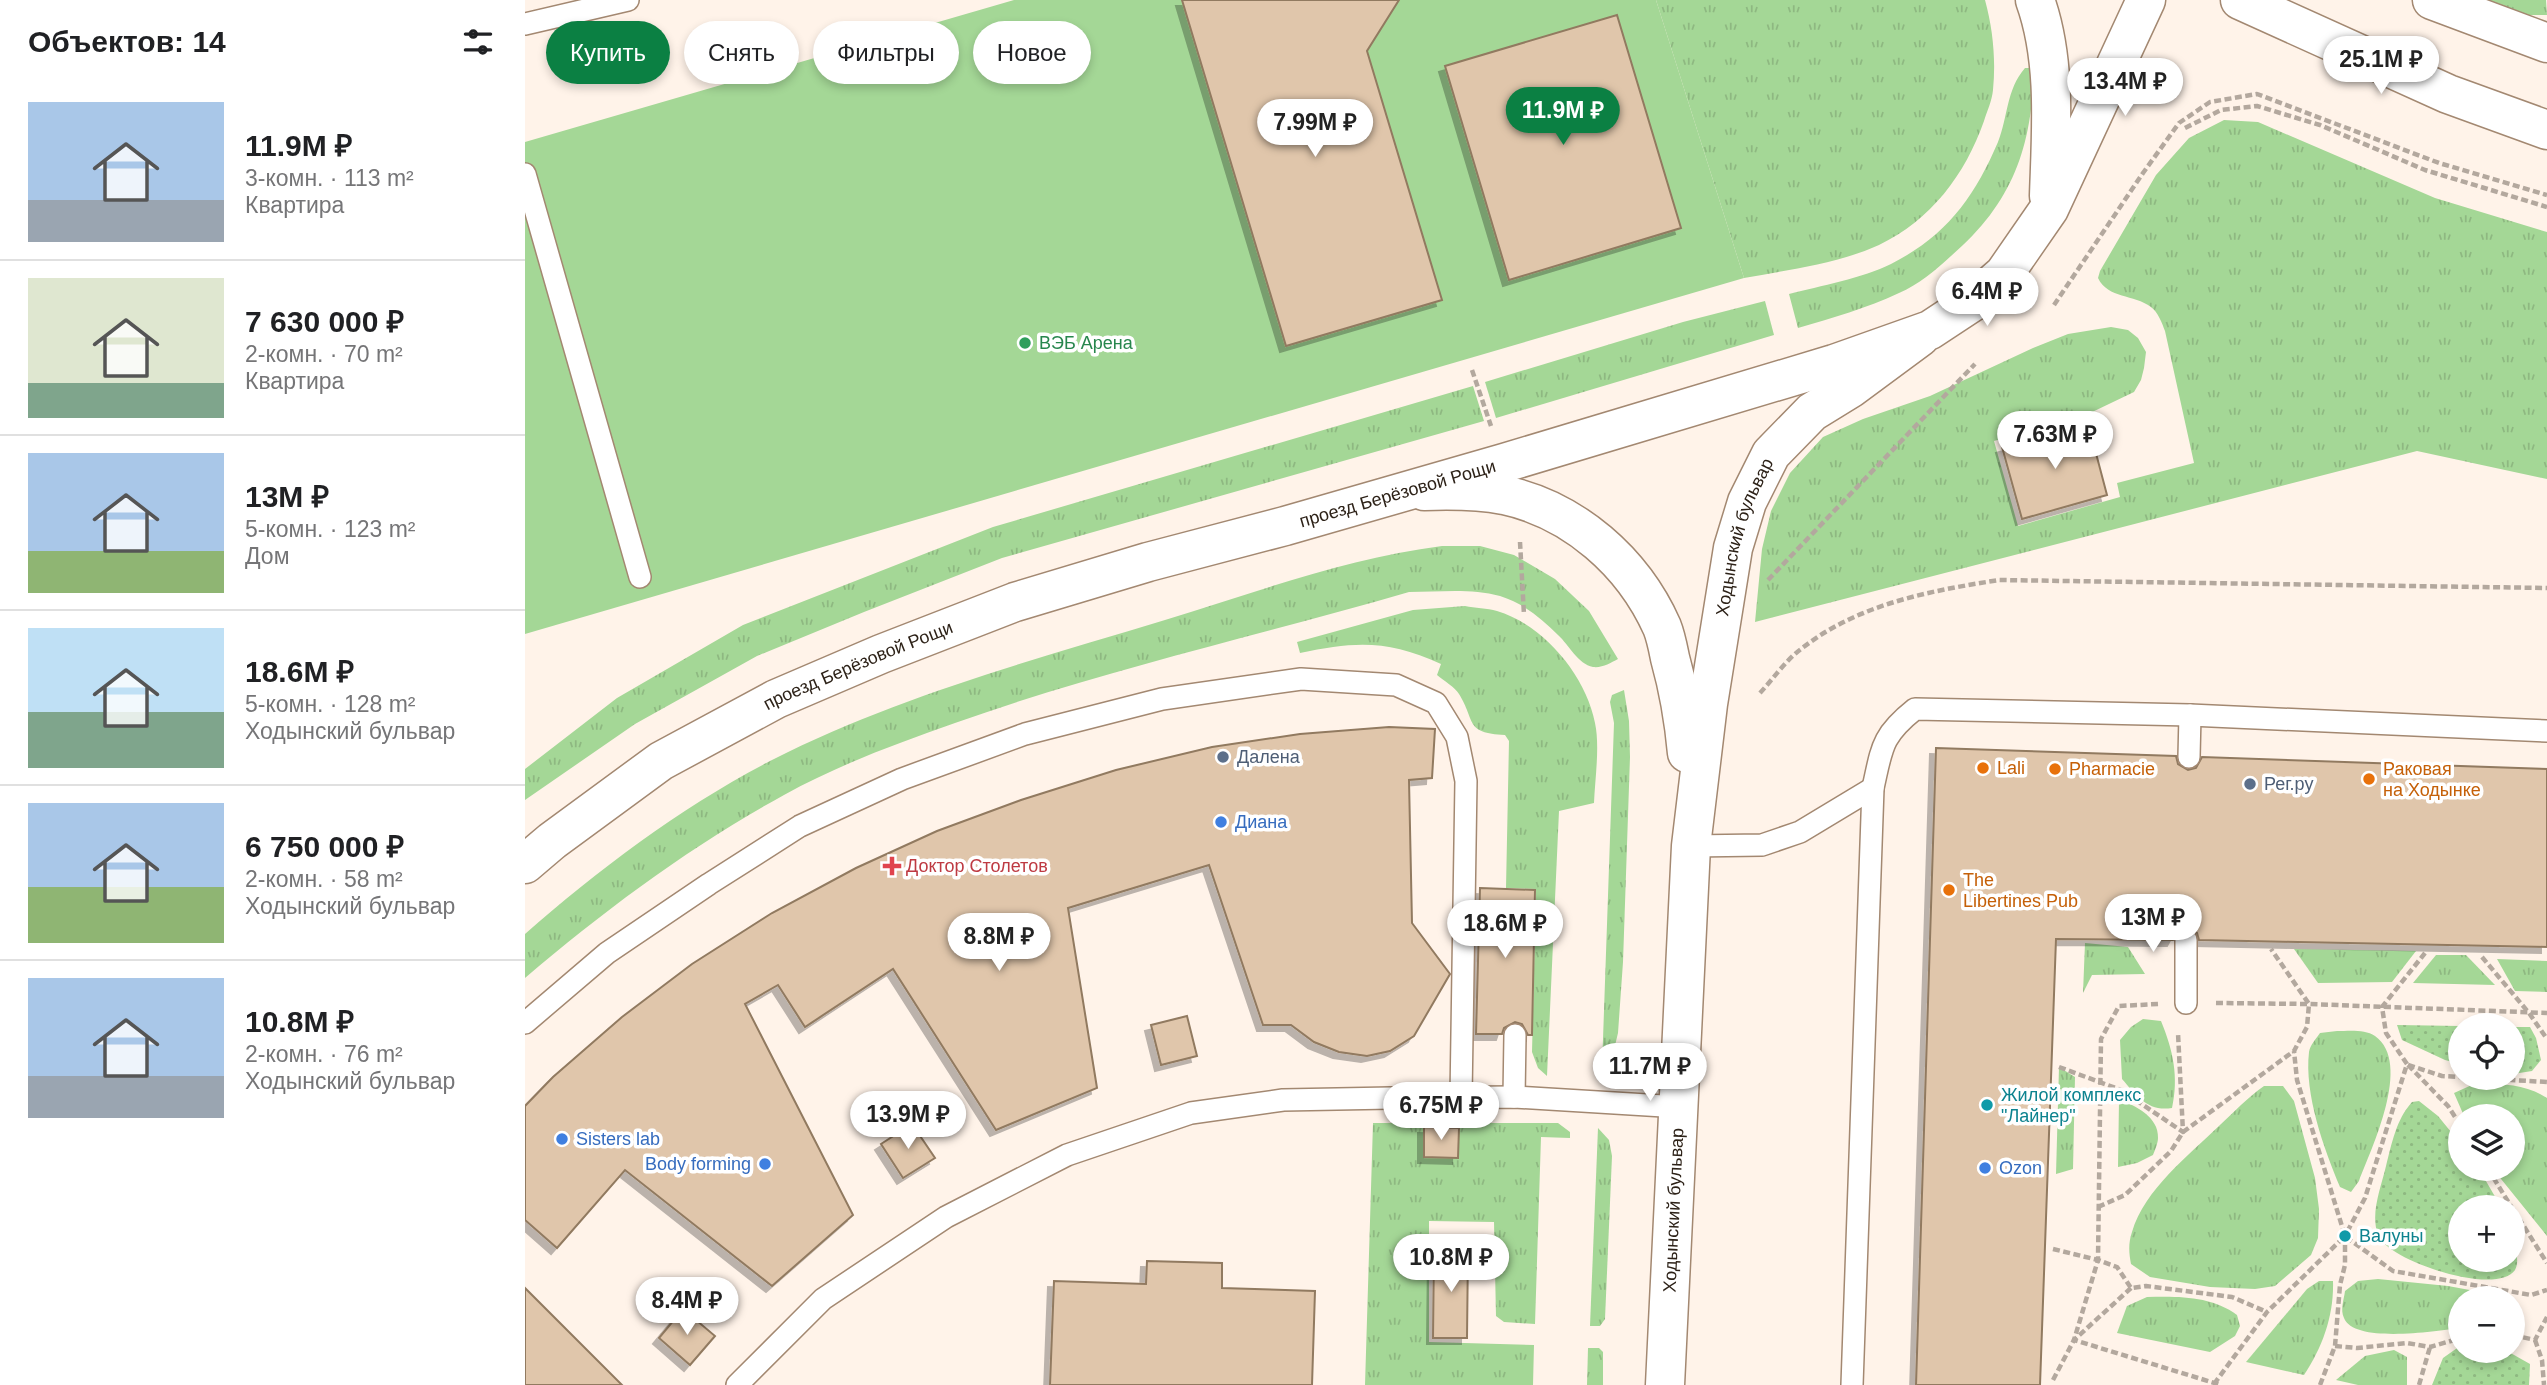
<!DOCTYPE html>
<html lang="ru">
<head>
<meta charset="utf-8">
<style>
  :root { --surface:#fff; --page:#f6f6f6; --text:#202124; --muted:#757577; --line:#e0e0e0; --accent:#0b8043 }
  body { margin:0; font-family:Arial,sans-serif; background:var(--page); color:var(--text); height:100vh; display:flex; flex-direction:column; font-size:26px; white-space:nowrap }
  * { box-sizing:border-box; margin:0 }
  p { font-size:23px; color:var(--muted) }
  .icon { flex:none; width:38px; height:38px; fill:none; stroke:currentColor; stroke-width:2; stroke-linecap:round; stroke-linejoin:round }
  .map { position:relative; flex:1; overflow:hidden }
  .sheet { display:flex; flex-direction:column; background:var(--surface); width:525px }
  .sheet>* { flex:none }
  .banner { position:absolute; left:21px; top:21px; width:665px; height:63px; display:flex; gap:14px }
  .fabs { position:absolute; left:1923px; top:1013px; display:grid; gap:14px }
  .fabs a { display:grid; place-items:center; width:77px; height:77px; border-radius:50%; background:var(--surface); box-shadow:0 4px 10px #0003; font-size:35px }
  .price { position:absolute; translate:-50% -60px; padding:0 16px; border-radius:24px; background:#fff; color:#222; font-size:23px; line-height:46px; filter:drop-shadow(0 2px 4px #0008) }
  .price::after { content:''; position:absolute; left:50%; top:42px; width:21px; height:16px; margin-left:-10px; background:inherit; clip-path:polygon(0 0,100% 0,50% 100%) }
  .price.selected { background:var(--accent); color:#fff }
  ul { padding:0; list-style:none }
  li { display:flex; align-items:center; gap:21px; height:175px; padding:0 28px }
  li+li { border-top:2px solid var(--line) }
  li span { display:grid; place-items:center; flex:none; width:196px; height:140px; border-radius:0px; color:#555 }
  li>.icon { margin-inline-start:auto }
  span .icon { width:84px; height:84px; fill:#fffc; stroke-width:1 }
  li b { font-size:30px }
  h2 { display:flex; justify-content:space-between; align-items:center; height:84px; padding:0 28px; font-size:30px }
  .chip { padding:0 24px; border-radius:32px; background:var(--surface); box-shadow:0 4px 10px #0003; font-size:24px; line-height:63px }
  .chip.selected { background:var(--accent); color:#fff }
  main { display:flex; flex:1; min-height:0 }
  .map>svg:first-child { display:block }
</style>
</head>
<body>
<main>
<section class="sheet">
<h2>Объектов: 14<svg class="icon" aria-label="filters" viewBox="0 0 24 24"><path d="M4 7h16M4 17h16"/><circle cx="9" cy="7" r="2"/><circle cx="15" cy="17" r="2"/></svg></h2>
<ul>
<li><span style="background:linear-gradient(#a9c7e8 70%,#9aa5b1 0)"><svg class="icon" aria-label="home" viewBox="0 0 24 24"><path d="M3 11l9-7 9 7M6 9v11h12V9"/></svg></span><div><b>11.9M ₽</b><p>3-комн. · 113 m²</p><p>Квартира</p></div></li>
<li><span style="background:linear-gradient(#dfe7d0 75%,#7fa58c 0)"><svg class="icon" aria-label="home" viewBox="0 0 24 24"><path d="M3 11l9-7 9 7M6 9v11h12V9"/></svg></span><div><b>7 630 000 ₽</b><p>2-комн. · 70 m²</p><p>Квартира</p></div></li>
<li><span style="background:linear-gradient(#a9c7e8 70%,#8fb573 0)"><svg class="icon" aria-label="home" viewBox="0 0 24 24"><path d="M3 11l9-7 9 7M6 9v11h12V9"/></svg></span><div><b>13M ₽</b><p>5-комн. · 123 m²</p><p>Дом</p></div></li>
<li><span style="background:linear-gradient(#bfe0f5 60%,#7fa58c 0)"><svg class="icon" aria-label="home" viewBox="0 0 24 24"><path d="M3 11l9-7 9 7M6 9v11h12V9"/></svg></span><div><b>18.6M ₽</b><p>5-комн. · 128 m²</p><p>Ходынский бульвар</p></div></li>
<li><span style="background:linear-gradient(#a9c7e8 60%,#8fb573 0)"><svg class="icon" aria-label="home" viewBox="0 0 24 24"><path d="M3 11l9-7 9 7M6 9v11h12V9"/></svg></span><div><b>6 750 000 ₽</b><p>2-комн. · 58 m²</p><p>Ходынский бульвар</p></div></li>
<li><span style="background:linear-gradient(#a9c7e8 70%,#9aa5b1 0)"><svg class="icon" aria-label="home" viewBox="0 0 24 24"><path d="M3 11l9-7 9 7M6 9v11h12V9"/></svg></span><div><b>10.8M ₽</b><p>2-комн. · 76 m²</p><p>Ходынский бульвар</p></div></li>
</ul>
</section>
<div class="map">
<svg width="2022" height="1385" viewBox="0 0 2022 1385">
  <defs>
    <pattern id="grass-tufts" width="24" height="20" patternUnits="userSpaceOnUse" patternTransform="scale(1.75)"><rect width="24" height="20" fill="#a4d796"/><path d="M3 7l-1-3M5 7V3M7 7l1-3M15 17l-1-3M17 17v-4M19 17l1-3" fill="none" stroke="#8eb881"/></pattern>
    <pattern id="park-dots" width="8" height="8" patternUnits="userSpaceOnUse" patternTransform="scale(1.75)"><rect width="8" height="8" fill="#a4d796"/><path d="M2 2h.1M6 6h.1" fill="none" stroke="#8eb881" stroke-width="1.8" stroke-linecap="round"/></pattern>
    <filter id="shadow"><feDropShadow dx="-6" dy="6" stdDeviation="0" flood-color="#0004"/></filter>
  </defs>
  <rect width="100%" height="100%" fill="#fff3e9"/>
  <g fill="url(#grass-tufts)">
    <path d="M 1131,0 L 1460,0 C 1468,29 1471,60 1468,90 C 1467,101 1462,111 1459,121 C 1440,175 1406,220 1354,245 C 1312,264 1263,270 1219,278 Z"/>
    <path d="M 1955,0 L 2021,0 L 2022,15 L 2002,15 Z"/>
    <path d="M 1500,68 L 1509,68 C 1507,147 1488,203 1426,256 C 1411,270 1393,285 1374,293 C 1342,308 1307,318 1273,328 L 1264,294 C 1295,286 1338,278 1366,264 C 1421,236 1449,198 1473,142 C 1483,117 1481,90 1500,68 Z"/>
    <path d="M 1699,120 L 1733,122 L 1910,198 L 2022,232 L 2022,479 L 1892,451 L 1230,622 L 1237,549 L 1246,511 L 1265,473 L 1298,437 L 1338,419 L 1405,396 L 1508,348 L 1543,334 L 1586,327 L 1603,330 L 1613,338 L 1621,352 L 1619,368 L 1616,380 L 1609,392 L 1561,415 L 1469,441 L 1493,526 L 1595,497 L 1592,483 L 1669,463 L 1640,331 C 1637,323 1633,312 1626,307 C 1609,294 1583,299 1573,278 L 1575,271 L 1631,175 L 1664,138 Z"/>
    <path d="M 1240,301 L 1249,335 L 971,418 L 960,382 L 1158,322 Z"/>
    <path d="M 948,386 L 959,421 L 477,558 L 339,612 L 232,656 L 110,724 L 0,800 L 0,769 L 92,698 L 218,625 L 468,527 Z"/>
    <path d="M 917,546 L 955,546 L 989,555 L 1030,579 L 1064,611 L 1093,659 C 1085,663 1078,668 1068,667 C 1053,664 1044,645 1033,635 C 1017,619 998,603 975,596 C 946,588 914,592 884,592 C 733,636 579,670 430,723 C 373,743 313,765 259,795 C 166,846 81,909 0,978 L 0,934 C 74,869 159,805 247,760 C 371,697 508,660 640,620 C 731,592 823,558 917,546 Z"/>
    <path d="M 940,606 C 950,608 962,608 972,611 C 1019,625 1061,676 1070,723 C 1075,746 1070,779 1069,803 L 1034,811 L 1022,1076 L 1013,1068 L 1007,1052 L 1011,889 L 981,888 L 984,741 L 980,735 C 939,733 951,721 934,694 C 930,687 919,681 912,675 L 916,664 C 864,640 831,641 775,653 L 772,642 L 888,610 Z"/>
    <path d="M 1099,690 L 1104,721 L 1105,757 L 1098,962 L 1093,1033 L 1087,1058 L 1077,1068 L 1089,723 L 1085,702 L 1087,695 Z"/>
    <path d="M 1560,943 L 1603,947 L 1620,974 L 1567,975 L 1558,993 Z"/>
    <path d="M 1769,949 L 1891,951 L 1867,982 L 1793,983 Z"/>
    <path d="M 1911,955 L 1941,955 L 1970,985 L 1888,983 Z"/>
    <path d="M 1972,959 L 2022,961 L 2022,992 L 1990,991 Z"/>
    <path d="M 1618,1019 L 1636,1021 C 1648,1050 1654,1077 1647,1108 C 1623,1112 1612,1096 1597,1079 L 1595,1040 L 1606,1027 Z"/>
    <path d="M 1812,1031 C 1824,1031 1840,1029 1850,1036 C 1888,1063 1846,1149 1834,1181 L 1826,1192 L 1815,1187 C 1799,1149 1779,1094 1784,1052 C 1785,1045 1791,1039 1795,1033 Z"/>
    <path d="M 1534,1067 L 1550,1077 L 1548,1169 L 1531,1174 Z"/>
    <path d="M 1949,1084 C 1975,1084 1999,1083 2022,1098 L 2022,1236 L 1968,1169 L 1988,1169 L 1988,1116 L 1939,1116 L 1929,1093 Z"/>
    <path d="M 1739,1086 L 1758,1086 L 1769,1101 L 1790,1178 L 1794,1209 L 1793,1238 L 1786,1255 L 1750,1286 L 1730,1289 L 1685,1287 L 1625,1277 L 1606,1264 C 1604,1253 1603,1244 1607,1232 C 1620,1189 1663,1156 1695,1125 C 1710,1111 1722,1098 1739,1086 Z"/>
    <path d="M 1594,1100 C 1610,1105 1634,1117 1633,1138 C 1633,1143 1630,1150 1628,1155 L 1612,1163 L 1593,1167 Z"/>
    <path d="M 848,1123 L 1033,1123 L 1045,1132 L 1045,1138 L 1016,1137 L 1010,1324 L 979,1322 L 971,1316 L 969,1222 L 904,1221 L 904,1342 L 1009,1345 L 1008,1385 L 840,1385 Z"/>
    <path d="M 1073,1128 L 1084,1140 L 1087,1156 L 1080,1319 L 1075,1326 L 1065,1326 Z"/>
    <path d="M 1853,1279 L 1923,1286 L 1988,1298 L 1936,1298 L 1935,1328 C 1912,1331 1829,1344 1819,1318 C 1815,1310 1819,1299 1820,1291 L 1833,1281 Z"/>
    <path d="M 1794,1281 L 1808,1281 C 1809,1315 1798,1346 1779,1375 L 1721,1362 L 1782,1289 Z"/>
    <path d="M 1622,1297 C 1653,1296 1687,1296 1712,1315 L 1715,1326 L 1710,1336 L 1685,1352 L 1592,1333 L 1602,1306 Z"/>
    <path d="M 1063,1348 L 1074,1348 L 1078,1352 L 1078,1385 L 1062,1385 Z"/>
    <path d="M 1869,1350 L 1882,1357 L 1882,1385 L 1833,1385 L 1811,1380 L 1840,1356 Z"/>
  </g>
  <g fill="url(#park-dots)">
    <path d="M 1872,1025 L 1935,1026 L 1935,1064 L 1920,1060 L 1877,1040 Z"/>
    <path d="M 1988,1027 L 2005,1027 L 2011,1038 L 2016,1060 L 2007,1071 L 1988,1074 Z"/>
    <path d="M 1894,1101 L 1913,1116 L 1935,1143 L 1936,1169 L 1954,1169 L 1976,1207 L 1936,1208 L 1936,1260 L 1988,1260 L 1988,1239 C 1990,1248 1995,1261 1990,1270 C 1972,1297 1863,1261 1853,1235 C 1845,1213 1856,1188 1861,1166 C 1867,1143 1871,1120 1887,1102 Z"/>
    <path d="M 1935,1346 L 1936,1351 L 1982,1351 L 2005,1364 L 2004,1385 L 1907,1385 L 1918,1358 Z"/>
  </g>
  <path fill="#a4d796" d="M 489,0 L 1131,0 L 1219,278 L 0,634 L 0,142 Z"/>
  <g fill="#e0c6ab" stroke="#917a60" stroke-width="2" filter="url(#shadow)">
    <path d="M 657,0 L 874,0 L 842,51 L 917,300 L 761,346 Z"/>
    <path d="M 1092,15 L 1156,228 L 984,280 L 920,66 Z"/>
    <path d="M 1563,423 L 1582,495 L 1497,519 L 1477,447 Z"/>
    <path d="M 864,727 L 910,729 L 907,778 L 884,780 L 887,923 L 925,974 L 889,1036 L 865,1051 L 842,1056 L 814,1052 L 789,1042 L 766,1025 L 738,1025 L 684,865 L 543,908 L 572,1088 L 471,1130 L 368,969 L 280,1027 L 253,985 L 220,1004 L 328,1215 L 247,1286 L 100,1170 L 32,1248 L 0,1220 L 0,1106 L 28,1077 L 97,1017 L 167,964 L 247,913 L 331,868 L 412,831 L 496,800 L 591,770 L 687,747 L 775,734 Z"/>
    <path d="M 1411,748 L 1651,756 L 1653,764 L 1663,770 L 1671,768 L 1677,757 L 2022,769 L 2022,947 L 1674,940 L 1672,933 L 1662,927 L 1654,929 L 1648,940 L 1531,939 L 1515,1385 L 1391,1385 Z"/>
    <path d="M 955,888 L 1010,890 L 1007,1035 L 1003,1035 L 997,1024 L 990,1022 L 979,1028 L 977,1034 L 951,1034 Z"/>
    <path d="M 662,1016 L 672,1056 L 636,1065 L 626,1025 Z"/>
    <path d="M 387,1124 L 410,1158 L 378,1178 L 356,1144 Z"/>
    <path d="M 899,1127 L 934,1128 L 933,1158 L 899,1157 Z"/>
    <path d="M 909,1249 L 943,1249 L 942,1338 L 908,1338 Z"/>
    <path d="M 622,1261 L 697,1263 L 697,1288 L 790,1291 L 787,1385 L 525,1385 L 529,1281 L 621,1284 Z"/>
    <path d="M 0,1288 L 97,1385 L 0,1385 Z"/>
    <path d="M 158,1309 L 190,1336 L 165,1365 L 134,1338 Z"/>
  </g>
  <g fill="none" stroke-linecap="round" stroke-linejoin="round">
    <defs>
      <g id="lane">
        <path d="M 0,24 L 103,0"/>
        <path d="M 0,174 L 115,577"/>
        <path d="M 1664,757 L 1665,715"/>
        <path d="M 1166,846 L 1237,845 L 1275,832 L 1348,788"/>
        <path d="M 1661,940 L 1661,1003"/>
        <path d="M 0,1023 L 82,953 L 184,884 L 275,826 L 377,779 L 500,734 L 637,699 L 776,679 L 871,685 L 911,703 L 932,737 L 941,781 L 936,1097"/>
        <path d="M 989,1097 L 990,1035"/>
        <path d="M 212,1385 L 298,1299 L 421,1217 L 542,1155 L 666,1113 L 758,1100 L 866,1098 L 989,1097 L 1155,1107"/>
        <path d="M 1327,1385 L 1348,788 C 1357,748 1356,736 1390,709 L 1665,715 L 2022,731"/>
      </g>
      <g id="street">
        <path d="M 899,491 C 925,490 952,490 979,495 C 1049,510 1108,562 1137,627 C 1141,637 1143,648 1145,658 C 1154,690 1159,720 1162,753"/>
        <path id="s1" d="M 1140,1385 L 1166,846 L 1183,704 L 1208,548 L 1222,502 L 1246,454 L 1287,412 L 1326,388 L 1395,337"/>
      </g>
      <g id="secondary">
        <path d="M 1510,0 C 1532,61 1526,132 1524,196"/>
        <path d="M 1715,0 L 1923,94 L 2022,130"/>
        <path d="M 1907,0 L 2022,43"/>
        <path id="s2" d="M 0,864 L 27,841 L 136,761 L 251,699 L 356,654 L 490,602 L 623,562 L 760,526 L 979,463 L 1309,364 L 1405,330 L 1446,303 L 1479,274 L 1524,209 L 1621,0"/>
      </g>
    </defs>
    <use href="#lane" stroke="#a38871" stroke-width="24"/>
    <use href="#street" stroke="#a38871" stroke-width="41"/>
    <use href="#secondary" stroke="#a38871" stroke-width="41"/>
    <g stroke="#b3a89e" stroke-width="4.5" stroke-dasharray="7 3.5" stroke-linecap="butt">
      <path d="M 1660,128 L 1696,110 L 1732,106 L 1795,125 L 1900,170 L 2022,207"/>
      <path d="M 1529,305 L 1618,173 L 1654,123 L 1685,102 L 1732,94 L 1914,163 L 2022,195"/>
      <path d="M 947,370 L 966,426"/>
      <path d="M 995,542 L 999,615"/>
      <path d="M 1243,580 L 1450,364"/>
      <path d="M 1235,693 C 1248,679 1261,660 1276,649 C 1333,604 1404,591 1474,580 L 2022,588"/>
      <path d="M 1957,957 L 2004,1013 L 2022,1039"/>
      <path d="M 1691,1003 L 1784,1004 L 2022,1013"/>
      <path d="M 1633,1004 L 1594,1006 L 1576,1039 L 1573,1260 L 1549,1340 L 1696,1385"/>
      <path d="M 1883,1065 L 1923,1106 L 1936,1126"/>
      <path d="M 1883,1065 L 1917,1076 L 1936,1077"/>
      <path d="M 1534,1067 L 1596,1090 L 1658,1132 L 1653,1033"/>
      <path d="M 1952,1078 L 2022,1082"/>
      <path d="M 1963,1169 L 1987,1208"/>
      <path d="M 1573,1207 L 1600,1195 L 1646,1151 L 1658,1132 L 1769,1051 L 1782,1027 L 1784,1004 L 1746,949"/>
      <path d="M 1988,1209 L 2022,1263"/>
      <path d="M 1821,1237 L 1868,1271 L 2006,1295 L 2022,1290"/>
      <path d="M 1528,1249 L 1573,1260 L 1592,1267 L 1606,1288 L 1621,1286 L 1707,1297 L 1742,1312"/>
      <path d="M 1988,1335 L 2010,1340 L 2022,1317"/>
      <path d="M 2010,1340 L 2017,1360 L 2019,1385"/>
      <path d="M 1810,1346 L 1832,1348 L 1882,1343 L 1905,1347 L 1936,1338"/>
      <path d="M 1528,1380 L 1549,1340 L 1606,1288"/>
      <path d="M 1689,1384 L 1742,1312 L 1820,1236 L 1772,1080 L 1769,1051"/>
      <path d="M 1795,1385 L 1810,1346 L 1815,1285 L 1820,1265 L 1820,1236 L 1840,1198 L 1882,1064 L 1861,1033 L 1857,1007 L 1900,953"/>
      <path d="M 1894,1385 L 1905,1347"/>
    </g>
    <use href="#lane" stroke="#fff" stroke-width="21"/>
    <use href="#street" stroke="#fff" stroke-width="38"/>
    <use href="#secondary" stroke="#fff" stroke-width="38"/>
  </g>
  <circle fill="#2e9e5b" stroke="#fff" stroke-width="2.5" cx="500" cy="343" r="7"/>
  <g fill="#5c6f8a" stroke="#fff" stroke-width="2.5">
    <circle cx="698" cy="757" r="7"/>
    <circle cx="1725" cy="784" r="7"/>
  </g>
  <g fill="#e8710a" stroke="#fff" stroke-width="2.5">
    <circle cx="1458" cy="768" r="7"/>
    <circle cx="1530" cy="769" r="7"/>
    <circle cx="1844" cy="779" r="7"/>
    <circle cx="1424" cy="890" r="7"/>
  </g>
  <g fill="#3f7fe0" stroke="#fff" stroke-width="2.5">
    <circle cx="696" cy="822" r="7"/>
    <circle cx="37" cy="1139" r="7"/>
    <circle cx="240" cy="1164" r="7"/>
    <circle cx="1460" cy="1168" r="7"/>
  </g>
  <path fill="#e0444e" stroke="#fff" stroke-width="2.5" d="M363.5 855.5h7v7h7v7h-7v7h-7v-7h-7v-7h7z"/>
  <g fill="#0f9aa8" stroke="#fff" stroke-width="2.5">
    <circle cx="1462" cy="1105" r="7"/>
    <circle cx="1820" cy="1236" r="7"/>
  </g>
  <g text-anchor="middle" stroke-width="7" stroke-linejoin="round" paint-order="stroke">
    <g font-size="18" fill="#27864d" stroke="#fff" text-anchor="start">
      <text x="514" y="349">ВЭБ Арена</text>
    </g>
    <g font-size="18" fill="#2d2218" stroke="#fff">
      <text dy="6" stroke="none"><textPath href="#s2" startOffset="957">проезд Берёзовой Рощи</textPath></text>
      <text dy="6" stroke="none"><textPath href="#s1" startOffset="854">Ходынский бульвар</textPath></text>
      <text dy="6" stroke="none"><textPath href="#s2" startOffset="390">проезд Берёзовой Рощи</textPath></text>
      <text dy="6" stroke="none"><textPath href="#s1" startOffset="175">Ходынский бульвар</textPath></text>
    </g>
    <g font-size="18" fill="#4e5e75" stroke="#fff" text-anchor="start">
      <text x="712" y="763">Далена</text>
      <text x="1739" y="790">Рег.ру</text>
    </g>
    <g font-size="18" fill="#c56008" stroke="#fff" text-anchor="start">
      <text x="1472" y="774">Lali</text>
      <text x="1544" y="775">Pharmacie</text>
      <text x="1858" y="775">Раковая<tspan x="1858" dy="21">на Ходынке</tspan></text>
      <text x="1438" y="886">The<tspan x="1438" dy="21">Libertines Pub</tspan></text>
    </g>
    <g font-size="18" fill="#366cbe" stroke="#fff" text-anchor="start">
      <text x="710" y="828">Диана</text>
      <text x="51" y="1145">Sisters lab</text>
      <text x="226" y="1170" text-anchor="end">Body forming</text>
      <text x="1474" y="1174">Ozon</text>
    </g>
    <g font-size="18" fill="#be3a42" stroke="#fff" text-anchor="start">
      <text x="381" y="872">Доктор Столетов</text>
    </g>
    <g font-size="18" fill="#0d838f" stroke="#fff" text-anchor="start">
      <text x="1476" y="1101">Жилой комплекс<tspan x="1476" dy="21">"Лайнер"</tspan></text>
      <text x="1834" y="1242">Валуны</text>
    </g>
  </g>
</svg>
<div class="fabs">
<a><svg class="icon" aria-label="locate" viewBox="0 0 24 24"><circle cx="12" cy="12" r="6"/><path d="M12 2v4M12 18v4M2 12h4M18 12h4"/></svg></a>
<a><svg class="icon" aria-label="layers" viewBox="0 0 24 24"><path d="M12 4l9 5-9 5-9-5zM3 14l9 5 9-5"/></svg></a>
<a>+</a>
<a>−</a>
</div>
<b class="price" style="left:1856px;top:96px">25.1M ₽</b>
<b class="price" style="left:1600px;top:118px">13.4M ₽</b>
<b class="price selected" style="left:1038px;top:147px">11.9M ₽</b>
<b class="price" style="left:790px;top:159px">7.99M ₽</b>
<b class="price" style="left:1462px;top:328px">6.4M ₽</b>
<b class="price" style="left:1530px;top:471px">7.63M ₽</b>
<b class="price" style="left:1628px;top:954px">13M ₽</b>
<b class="price" style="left:980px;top:960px">18.6M ₽</b>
<b class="price" style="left:474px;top:973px">8.8M ₽</b>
<b class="price" style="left:1125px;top:1103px">11.7M ₽</b>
<b class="price" style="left:916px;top:1142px">6.75M ₽</b>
<b class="price" style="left:383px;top:1151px">13.9M ₽</b>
<b class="price" style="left:926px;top:1294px">10.8M ₽</b>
<b class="price" style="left:162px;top:1337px">8.4M ₽</b>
<div class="banner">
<a class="chip selected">Купить</a>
<a class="chip">Снять</a>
<a class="chip">Фильтры</a>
<a class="chip">Новое</a>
</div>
</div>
</main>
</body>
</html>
